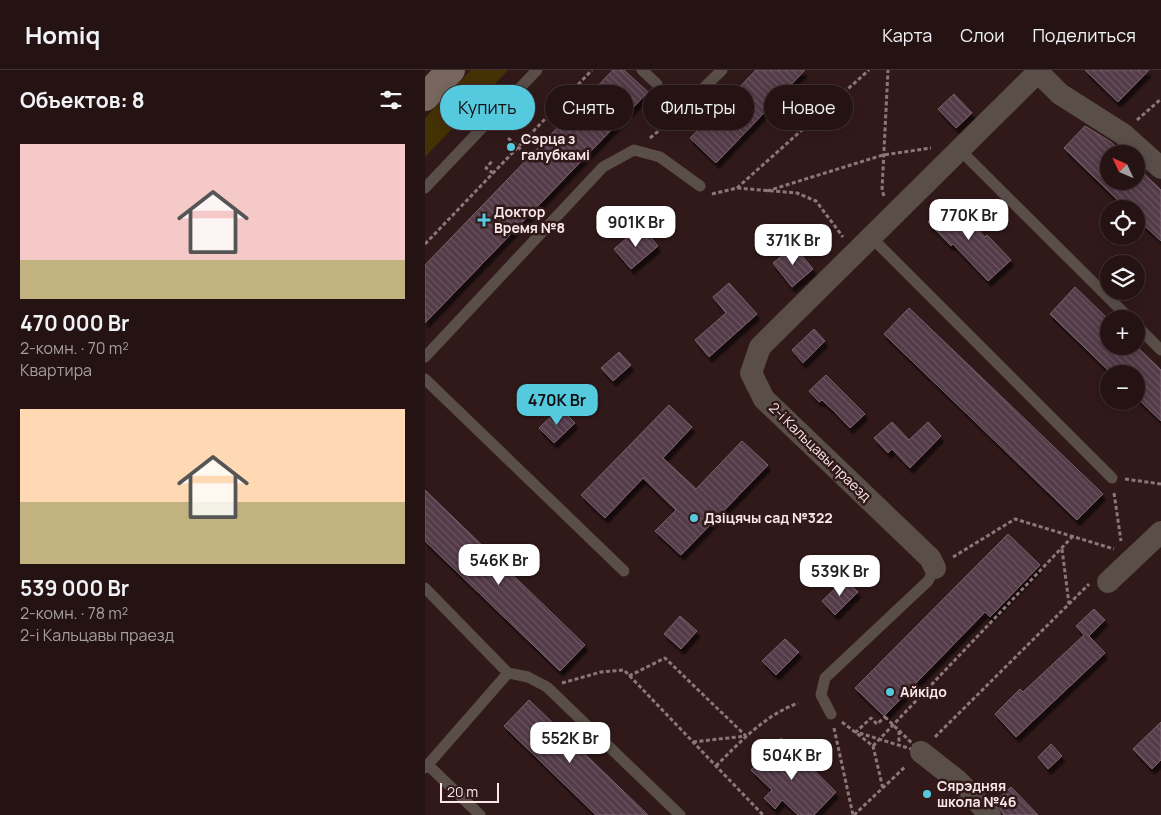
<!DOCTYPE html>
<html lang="ru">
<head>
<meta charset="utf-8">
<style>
  :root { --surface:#251314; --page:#2d1c1d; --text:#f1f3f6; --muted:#a39ea0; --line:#423234; --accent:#55cadf }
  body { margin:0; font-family:Manrope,sans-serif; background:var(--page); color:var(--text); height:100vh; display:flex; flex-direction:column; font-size:19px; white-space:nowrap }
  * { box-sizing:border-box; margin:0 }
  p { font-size:16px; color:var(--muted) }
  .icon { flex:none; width:28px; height:28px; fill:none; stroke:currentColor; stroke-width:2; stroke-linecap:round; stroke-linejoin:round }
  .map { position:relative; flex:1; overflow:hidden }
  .drawer { display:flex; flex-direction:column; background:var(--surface); width:425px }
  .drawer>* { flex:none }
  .guide { position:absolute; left:15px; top:15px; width:475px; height:45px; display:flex; gap:10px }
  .needle { width:32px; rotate:314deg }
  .fabs { position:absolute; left:675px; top:75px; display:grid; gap:10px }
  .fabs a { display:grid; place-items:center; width:45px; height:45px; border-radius:50%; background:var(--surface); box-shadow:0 2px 12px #0003,0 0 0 1px var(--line); font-size:25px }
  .scale { position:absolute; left:15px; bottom:12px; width:59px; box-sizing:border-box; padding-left:5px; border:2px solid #fae8e8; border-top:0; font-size:14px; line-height:18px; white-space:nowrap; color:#fae8e8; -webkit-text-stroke:4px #31191a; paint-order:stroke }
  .price { position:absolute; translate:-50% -42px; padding:0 11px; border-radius:10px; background:#fff; color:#222; font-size:16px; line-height:32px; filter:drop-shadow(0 1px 2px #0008) }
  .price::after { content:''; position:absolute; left:50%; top:30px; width:15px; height:11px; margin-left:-8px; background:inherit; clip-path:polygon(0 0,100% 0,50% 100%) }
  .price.active { background:var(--accent); color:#111 }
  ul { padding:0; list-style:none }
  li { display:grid; align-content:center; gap:10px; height:265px; padding:0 20px }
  li span { display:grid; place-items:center; height:155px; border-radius:0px; color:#555 }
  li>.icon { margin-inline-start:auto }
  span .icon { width:90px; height:90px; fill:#fffc; stroke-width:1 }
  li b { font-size:21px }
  h2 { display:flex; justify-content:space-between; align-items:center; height:60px; padding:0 20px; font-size:21px }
  .tag { padding:0 18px; border-radius:22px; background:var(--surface); box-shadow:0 2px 12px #0003,0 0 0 1px var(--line); font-size:18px; line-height:45px }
  .tag.active { background:var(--accent); color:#111 }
  header { display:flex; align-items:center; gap:30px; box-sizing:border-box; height:70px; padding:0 25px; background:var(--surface); border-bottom:1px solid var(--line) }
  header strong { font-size:24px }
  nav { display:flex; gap:28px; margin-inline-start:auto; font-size:18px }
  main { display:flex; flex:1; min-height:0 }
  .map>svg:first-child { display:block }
</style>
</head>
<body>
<header>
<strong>Homiq</strong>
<nav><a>Карта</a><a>Слои</a><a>Поделиться</a></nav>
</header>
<main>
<section class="drawer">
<h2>Объектов: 8<svg class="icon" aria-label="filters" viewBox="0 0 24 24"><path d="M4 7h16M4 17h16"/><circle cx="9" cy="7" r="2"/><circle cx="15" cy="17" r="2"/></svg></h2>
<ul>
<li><span style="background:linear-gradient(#f6c9c9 75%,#c2b280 0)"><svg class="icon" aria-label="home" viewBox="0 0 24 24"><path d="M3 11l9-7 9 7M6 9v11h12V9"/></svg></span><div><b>470 000 Br</b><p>2-комн. · 70 m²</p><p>Квартира</p></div></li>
<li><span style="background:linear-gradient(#ffd9b3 60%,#c2b280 0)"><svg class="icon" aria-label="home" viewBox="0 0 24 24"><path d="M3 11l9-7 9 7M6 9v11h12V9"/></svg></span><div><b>539 000 Br</b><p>2-комн. · 78 m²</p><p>2-і Кальцавы праезд</p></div></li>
</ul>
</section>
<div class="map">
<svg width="736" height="745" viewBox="0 0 736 745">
  <defs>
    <pattern id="building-back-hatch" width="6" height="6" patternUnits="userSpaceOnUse" patternTransform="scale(1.25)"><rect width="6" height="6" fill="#523a47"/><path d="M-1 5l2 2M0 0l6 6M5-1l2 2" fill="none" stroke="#6c5662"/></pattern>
    <filter id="shadow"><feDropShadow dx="3" dy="5.5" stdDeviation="1" flood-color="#0009"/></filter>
  </defs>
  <rect width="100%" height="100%" fill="#31191a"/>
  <path fill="#453204" d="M 46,0 L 83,0 L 0,87 L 0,48 Z"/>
  <g fill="url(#building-back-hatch)" stroke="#7b616f" filter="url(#shadow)">
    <path d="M 188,0 L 199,0 L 223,22 L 0,253 L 0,195 Z"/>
    <path d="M 331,0 L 380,0 L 291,93 L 265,68 Z"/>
    <path d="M 660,0 L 724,0 L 693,32 Z"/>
    <path d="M 529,24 L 547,43 L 531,58 L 513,39 Z"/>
    <path d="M 660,56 L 686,72 L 698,84 L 684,84 L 684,111 L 711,111 L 711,96 L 736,120 L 736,171 L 711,148 L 711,139 L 702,139 L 639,78 Z"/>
    <path d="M 525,130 L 560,167 L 562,165 L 586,190 L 563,211 L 528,174 L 526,176 L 503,152 Z"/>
    <path d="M 216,156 L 233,176 L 206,199 L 189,179 Z"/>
    <path d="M 369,176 L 388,199 L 367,217 L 348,193 Z"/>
    <path d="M 304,213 L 332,244 L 284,287 L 270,270 L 301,243 L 288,227 Z"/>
    <path d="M 650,217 L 684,250 L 684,276 L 711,276 L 736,300 L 736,351 L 711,327 L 711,304 L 687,304 L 625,244 Z"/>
    <path d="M 484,238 L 678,424 L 652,450 L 459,264 Z"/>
    <path d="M 389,259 L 400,271 L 378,293 L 367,280 Z"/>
    <path d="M 194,282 L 206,295 L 188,311 L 176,298 Z"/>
    <path d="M 401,305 L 440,344 L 425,358 L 409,341 L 397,330 L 394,332 L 384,321 Z"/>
    <path d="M 244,335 L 267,357 L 238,388 L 271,419 L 317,371 L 343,395 L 256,485 L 230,461 L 251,440 L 218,408 L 180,448 L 156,425 Z"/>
    <path d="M 135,338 L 150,353 L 129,373 L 114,358 Z"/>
    <path d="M 467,352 L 484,370 L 503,352 L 516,366 L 485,398 L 467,379 L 463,383 L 449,368 Z"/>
    <path d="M 0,420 L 160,575 L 135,601 L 0,471 Z"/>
    <path d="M 583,464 L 615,495 L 565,547 L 560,542 L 459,646 L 430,618 Z"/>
    <path d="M 420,509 L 433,522 L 410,545 L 397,531 Z"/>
    <path d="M 669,539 L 680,550 L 664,566 L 680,583 L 591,667 L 570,644 L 595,619 L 598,622 L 659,565 L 651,556 Z"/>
    <path d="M 255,546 L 272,561 L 256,579 L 239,564 Z"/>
    <path d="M 360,569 L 374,582 L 351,605 L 337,591 Z"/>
    <path d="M 104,630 L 223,745 L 171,745 L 79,656 Z"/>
    <path d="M 736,652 L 736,690 L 727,699 L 708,679 Z"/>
    <path d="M 356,668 L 411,722 L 389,745 L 373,745 L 357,730 L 350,739 L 339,728 L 347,720 L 326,700 Z"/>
    <path d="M 626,674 L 637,686 L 623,699 L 613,687 Z"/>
    <path d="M 586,717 L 613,745 L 579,745 L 570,731 Z"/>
  </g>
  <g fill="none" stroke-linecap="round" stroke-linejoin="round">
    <g stroke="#8c7777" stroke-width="3" stroke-dasharray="4 2.5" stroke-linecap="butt">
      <path d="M 232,29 L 232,63"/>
      <path d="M 712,50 L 736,29"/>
      <path d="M 83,68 L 104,87"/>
      <path d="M 225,68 L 241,55"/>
      <path d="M 68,103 L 61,98 L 68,90"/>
      <path d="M 312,118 L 444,0"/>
      <path d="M 342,121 L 458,85 L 506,78"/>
      <path d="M 287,124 L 312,118 L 372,123 L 391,131 L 418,167"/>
      <path d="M 459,126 L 457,120 L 463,0"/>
      <path d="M 0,174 L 167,0"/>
      <path d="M 700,409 L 736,414"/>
      <path d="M 689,423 L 696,471"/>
      <path d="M 637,479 L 644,534"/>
      <path d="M 528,487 L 590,449 L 689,479"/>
      <path d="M 204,606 L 240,588 L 321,666"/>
      <path d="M 137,613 L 176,602 L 199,600 L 338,745"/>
      <path d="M 460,647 L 496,682 L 431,662 L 446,648 L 452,654 Z"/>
      <path d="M 417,652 L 448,676 L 458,719"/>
      <path d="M 409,658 L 428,745"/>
      <path d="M 474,661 L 474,676"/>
      <path d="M 510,667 L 664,514"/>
      <path d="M 268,672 L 321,666"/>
      <path d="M 448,676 L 648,466"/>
      <path d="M 291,696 C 316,671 339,646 373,633"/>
      <path d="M 429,745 L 481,696"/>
    </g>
    <g stroke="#594e48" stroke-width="11">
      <path d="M 217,0 L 232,14"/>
      <path d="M 251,45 L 297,0"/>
      <path d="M 535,80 L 705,249"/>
      <path d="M 0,118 L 112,0"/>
      <path d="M 446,167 L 687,408"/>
      <path d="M 711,255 L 736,280"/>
      <path d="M 0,287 L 178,97 L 209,80 L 235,87 L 275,116"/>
      <path d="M 0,309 L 199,501"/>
      <path d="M 0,518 L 83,603 L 103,607 L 122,617 L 255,745"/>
      <path d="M 406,644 L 396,625 L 400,608 L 503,511 L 510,498"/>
      <path d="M 3,695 L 55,745"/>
      <path d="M 0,698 L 83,603"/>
    </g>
    <g stroke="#594e48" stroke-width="22">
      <path d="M 611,0 L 635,24 L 698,64 L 736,98"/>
      <path d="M 510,498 L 505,488 L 339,329 L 326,303 L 335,277 L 613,2"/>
      <path d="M 683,512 L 736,462"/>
      <path d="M 496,682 L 533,711 L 565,745"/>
    </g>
    <path stroke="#78675e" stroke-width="28" d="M 0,27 L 26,0"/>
  </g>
  <g fill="#55cadf" stroke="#31191a" stroke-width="2">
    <circle cx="86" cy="77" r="5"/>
    <path d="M56.5 142.5h5v5h5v5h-5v5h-5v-5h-5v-5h5z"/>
    <circle cx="269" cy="448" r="5"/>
    <circle cx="465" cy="622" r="5"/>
    <circle cx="502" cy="724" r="5"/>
  </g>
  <g text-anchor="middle" stroke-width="5" stroke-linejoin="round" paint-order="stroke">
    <g font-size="14" font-weight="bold" fill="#fae8e8" stroke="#31191a" text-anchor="start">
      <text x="96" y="74">Сэрца з<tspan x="96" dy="16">галубкамі</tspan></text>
      <text x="69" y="147">Доктор<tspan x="69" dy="16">Время №8</tspan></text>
      <text x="279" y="453">Дзіцячы сад №322</text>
      <text x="475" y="627">Айкідо</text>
      <text x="512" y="721">Сярэдняя<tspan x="512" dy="16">школа №46</tspan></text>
    </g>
    <g font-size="14" fill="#fae8e8" stroke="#31191a">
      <text transform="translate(395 382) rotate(44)" y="5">2-і Кальцавы праезд</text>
    </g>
  </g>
</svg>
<div class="fabs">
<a><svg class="needle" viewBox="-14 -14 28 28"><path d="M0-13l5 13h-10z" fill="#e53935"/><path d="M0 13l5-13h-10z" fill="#a39ea0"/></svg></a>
<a><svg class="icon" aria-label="locate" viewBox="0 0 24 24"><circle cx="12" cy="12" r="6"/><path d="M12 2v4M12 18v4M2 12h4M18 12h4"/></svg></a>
<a><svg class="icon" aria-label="layers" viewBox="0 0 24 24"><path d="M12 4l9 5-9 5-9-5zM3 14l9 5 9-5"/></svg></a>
<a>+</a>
<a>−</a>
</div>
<div class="scale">20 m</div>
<b class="price" style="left:544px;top:171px">770K Br</b>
<b class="price" style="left:211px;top:178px">901K Br</b>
<b class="price" style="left:368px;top:196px">371K Br</b>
<b class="price active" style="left:132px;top:356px">470K Br</b>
<b class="price" style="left:74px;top:516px">546K Br</b>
<b class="price" style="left:415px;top:527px">539K Br</b>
<b class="price" style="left:145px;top:694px">552K Br</b>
<b class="price" style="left:367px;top:711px">504K Br</b>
<div class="guide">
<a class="tag active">Купить</a>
<a class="tag">Снять</a>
<a class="tag">Фильтры</a>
<a class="tag">Новое</a>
</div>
</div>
</main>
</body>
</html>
